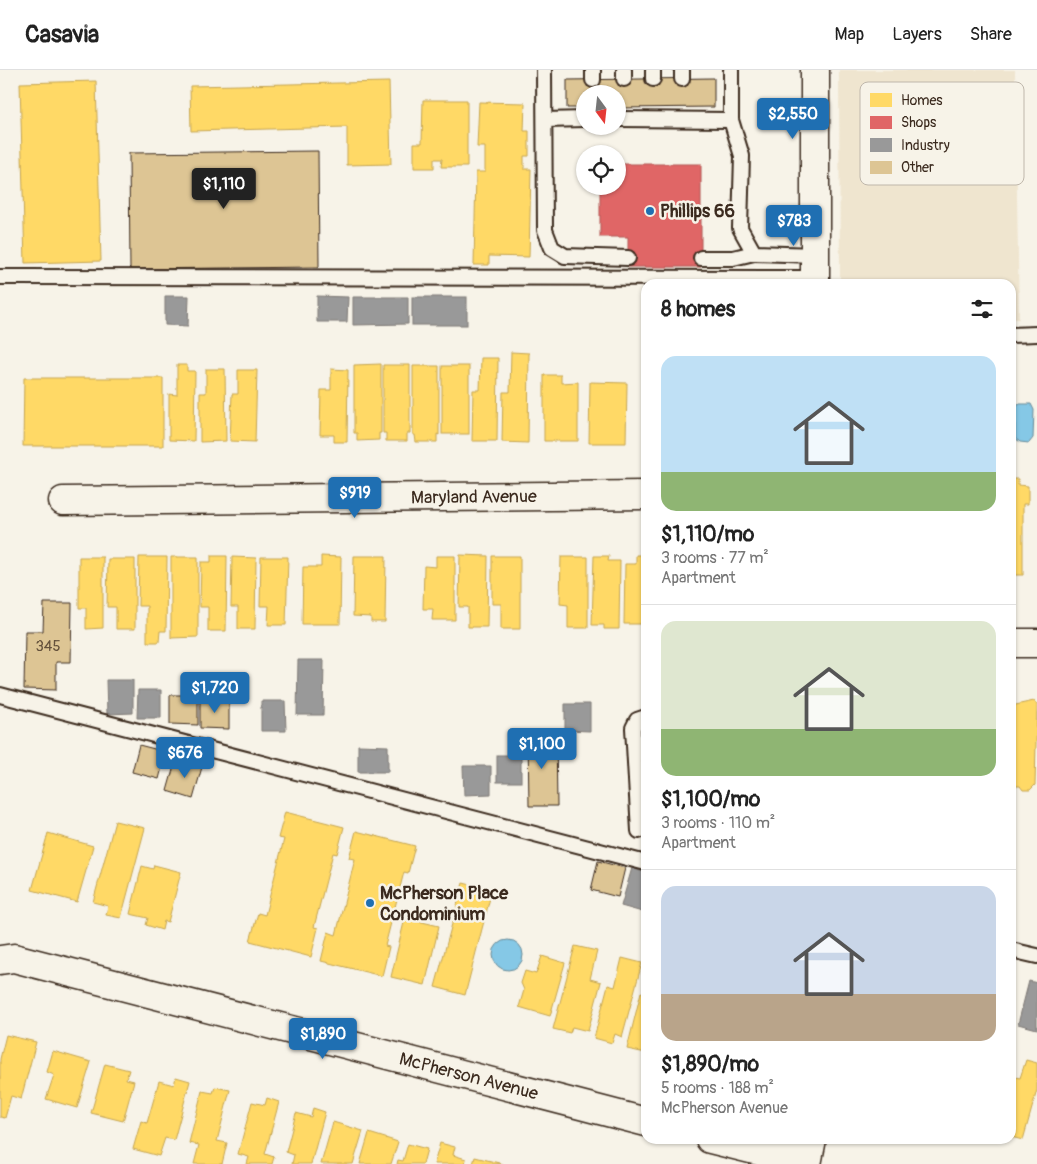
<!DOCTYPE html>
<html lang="en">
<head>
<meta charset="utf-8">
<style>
  :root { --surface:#fff; --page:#f2f2f2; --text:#222; --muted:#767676; --line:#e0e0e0; --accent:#1f6fb2 }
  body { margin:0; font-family:Pangolin,sans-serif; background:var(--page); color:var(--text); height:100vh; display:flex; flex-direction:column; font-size:19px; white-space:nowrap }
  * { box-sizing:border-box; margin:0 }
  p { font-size:16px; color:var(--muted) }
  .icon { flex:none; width:28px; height:28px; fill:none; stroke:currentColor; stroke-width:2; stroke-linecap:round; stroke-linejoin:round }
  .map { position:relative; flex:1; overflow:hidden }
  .drawer { position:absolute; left:641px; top:209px; width:375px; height:865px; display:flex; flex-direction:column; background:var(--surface); border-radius:15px; box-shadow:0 1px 4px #0004 }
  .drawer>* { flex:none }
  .needle { width:32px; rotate:165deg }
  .buttons { position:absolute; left:576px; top:15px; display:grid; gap:10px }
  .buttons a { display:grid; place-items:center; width:50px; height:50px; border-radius:50%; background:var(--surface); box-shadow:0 1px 4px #0004; font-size:25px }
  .price { position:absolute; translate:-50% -42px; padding:0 11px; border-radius:5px; background:var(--accent); color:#fff; font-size:16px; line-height:32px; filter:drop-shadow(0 1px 2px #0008) }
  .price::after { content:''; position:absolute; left:50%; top:30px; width:15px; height:11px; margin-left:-8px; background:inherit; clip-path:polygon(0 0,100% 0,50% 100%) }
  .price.on { background:#222; color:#fff }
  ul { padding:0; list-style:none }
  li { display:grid; align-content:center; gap:10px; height:265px; padding:0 20px }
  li+li { border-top:1px solid var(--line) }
  li span { display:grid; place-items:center; height:155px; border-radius:15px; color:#555 }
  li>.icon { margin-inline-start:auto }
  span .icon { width:90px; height:90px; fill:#fffc; stroke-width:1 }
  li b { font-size:21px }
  h2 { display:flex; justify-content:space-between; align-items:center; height:60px; padding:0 20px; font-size:21px }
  header { display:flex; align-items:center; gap:30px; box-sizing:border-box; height:70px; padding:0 25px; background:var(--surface); border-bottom:1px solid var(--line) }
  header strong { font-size:24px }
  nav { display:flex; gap:28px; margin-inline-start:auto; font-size:18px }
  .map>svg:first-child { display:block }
</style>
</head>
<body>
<header>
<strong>Casavia</strong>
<nav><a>Map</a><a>Layers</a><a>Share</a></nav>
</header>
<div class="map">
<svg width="1037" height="1094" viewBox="0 0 1037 1094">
  <rect width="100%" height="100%" fill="#f7f3e8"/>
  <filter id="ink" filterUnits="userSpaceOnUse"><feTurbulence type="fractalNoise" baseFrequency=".02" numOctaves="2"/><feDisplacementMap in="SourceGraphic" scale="10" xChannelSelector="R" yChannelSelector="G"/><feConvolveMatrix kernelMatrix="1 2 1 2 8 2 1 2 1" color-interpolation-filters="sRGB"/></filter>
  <g filter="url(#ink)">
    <path fill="#efe5cf" d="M 839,0 L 1015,0 L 1019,249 L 1011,249 L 1011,214 L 840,214 Z"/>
    <g fill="#85c8e6" stroke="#678996">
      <path d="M 1019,334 L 1031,334 L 1034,340 L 1033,368 L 1029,373 L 1020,372 L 1015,368 L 1015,339 Z"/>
      <circle cx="508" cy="885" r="15"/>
    </g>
    <g fill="#ffd966" stroke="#c4a450">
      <path d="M 96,11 L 101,191 L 25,193 L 20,13 Z"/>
      <path d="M 389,12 L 391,94 L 347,95 L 347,57 L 191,61 L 190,16 Z"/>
      <path d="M 423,30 L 467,30 L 467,97 L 441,97 L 442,89 L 434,89 L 434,98 L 414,98 L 414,73 L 422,73 Z"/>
      <path d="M 479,32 L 525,33 L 524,61 L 529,61 L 529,86 L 524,86 L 524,99 L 531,99 L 529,187 L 489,186 L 489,195 L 474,195 L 476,102 L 485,102 L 485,77 L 477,77 Z"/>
      <path d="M 511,282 L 529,283 L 528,373 L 502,372 L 503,322 L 510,322 Z"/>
      <path d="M 481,288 L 498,288 L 497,371 L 472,371 L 473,320 L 480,320 Z"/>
      <path d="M 381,294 L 381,363 L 379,363 L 379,370 L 357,371 L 357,363 L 354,363 L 354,295 Z"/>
      <path d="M 177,295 L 187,295 L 187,301 L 195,301 L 194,371 L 169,370 L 169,324 L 177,325 Z"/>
      <path d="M 383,295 L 410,295 L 410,363 L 407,363 L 407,371 L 386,371 L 386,363 L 383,363 Z"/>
      <path d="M 413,296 L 439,296 L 439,365 L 437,364 L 437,372 L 416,372 L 415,365 L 413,365 Z"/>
      <rect x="442" y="296" width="27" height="68"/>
      <path d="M 206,299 L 225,299 L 226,371 L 200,372 L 200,323 L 206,323 Z"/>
      <path d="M 331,299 L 348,300 L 347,372 L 334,372 L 334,365 L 320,365 L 321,320 L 331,320 Z"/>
      <path d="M 238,300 L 257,300 L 255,372 L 230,371 L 232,324 L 238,324 Z"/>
      <path d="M 544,305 L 561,305 L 561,313 L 578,312 L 578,371 L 544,371 Z"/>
      <path d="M 24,308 L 163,308 L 163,376 L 23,376 Z"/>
      <path d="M 590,312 L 627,313 L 626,373 L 589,373 Z"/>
      <path d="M 1011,409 L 1018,409 L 1018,415 L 1028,416 L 1028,434 L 1023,434 L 1023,505 L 1011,505 Z"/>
      <path d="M 460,485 L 488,486 L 487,557 L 468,557 L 468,537 L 459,537 Z"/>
      <path d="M 636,485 L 646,485 L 646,554 L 624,554 L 625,494 L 636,494 Z"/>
      <path d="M 211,486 L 227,486 L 226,561 L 208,561 L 208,537 L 200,537 L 201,492 L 211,492 Z"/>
      <path d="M 321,486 L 341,487 L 340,554 L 302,554 L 303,497 L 321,497 Z"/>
      <path d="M 354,486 L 386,486 L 385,552 L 371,552 L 371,547 L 353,546 Z"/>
      <path d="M 436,486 L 455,486 L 455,550 L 432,550 L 433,539 L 423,539 L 424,496 L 436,497 Z"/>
      <path d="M 492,486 L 520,486 L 520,559 L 501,559 L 501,534 L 492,534 Z"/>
      <path d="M 594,486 L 609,486 L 608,491 L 620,491 L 619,559 L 604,559 L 604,555 L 592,555 Z"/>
      <path d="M 79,487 L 103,487 L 103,558 L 86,559 L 86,538 L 79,538 Z"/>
      <path d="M 139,487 L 167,487 L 166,561 L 160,561 L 159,572 L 147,572 L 147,536 L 138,536 Z"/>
      <path d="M 171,487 L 198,487 L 198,567 L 171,568 Z"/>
      <path d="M 232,487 L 256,488 L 255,559 L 238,559 L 238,537 L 231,537 Z"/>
      <path d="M 261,487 L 288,487 L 286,555 L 268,555 L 269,536 L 260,536 Z"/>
      <path d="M 561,487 L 588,487 L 588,558 L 568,558 L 568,535 L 560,534 Z"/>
      <path d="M 108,489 L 135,489 L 135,559 L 116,559 L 116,537 L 107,537 Z"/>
      <path d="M 1034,631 L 1037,635 L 1035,715 L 1030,720 L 1023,720 L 1020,716 L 1011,716 L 1011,636 Z"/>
      <path d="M 285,742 L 344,757 L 337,784 L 333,783 L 314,857 L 318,858 L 311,887 L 250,871 L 258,843 L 265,845 L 284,769 L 278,768 Z"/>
      <path d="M 115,751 L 145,758 L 121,848 L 106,845 L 108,836 L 93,832 Z"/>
      <path d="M 356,761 L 415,776 L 408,803 L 404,802 L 385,876 L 389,877 L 382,906 L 321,891 L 328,862 L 336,865 L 355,789 L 349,788 Z"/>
      <path d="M 48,763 L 93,776 L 77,832 L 32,820 Z"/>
      <path d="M 154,795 L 181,802 L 168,852 L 164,851 L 162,860 L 146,855 L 148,848 L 130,844 L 142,796 L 153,799 Z"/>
      <path d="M 463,813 L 492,820 L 465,925 L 435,917 Z"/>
      <path d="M 405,848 L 439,856 L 425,915 L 391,907 Z"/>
      <path d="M 575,876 L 597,881 L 590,909 L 601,912 L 588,961 L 572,957 L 570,963 L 553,959 Z"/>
      <path d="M 542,886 L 565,893 L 550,946 L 519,937 L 524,920 L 521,913 L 525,901 L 536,904 Z"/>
      <path d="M 622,888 L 642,893 L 622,967 L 615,964 L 612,973 L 594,968 L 608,915 L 615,917 Z"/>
      <path d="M 641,922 L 646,924 L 646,983 L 627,979 Z"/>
      <path d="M 6,965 L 36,972 L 21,1029 L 11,1026 L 5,1048 L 0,1047 L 0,989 Z"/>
      <path d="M 53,981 L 91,992 L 77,1038 L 46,1029 L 54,1005 L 47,1002 Z"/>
      <path d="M 1026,990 L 1037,993 L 1037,1020 L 1023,1070 L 1011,1067 L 1011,1006 L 1020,1008 Z"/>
      <path d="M 105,994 L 129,1000 L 126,1009 L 134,1011 L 123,1051 L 91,1043 Z"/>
      <path d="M 176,1007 L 190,1011 L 174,1070 L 165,1068 L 159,1086 L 133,1079 L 141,1051 L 147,1053 L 159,1011 L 174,1015 Z"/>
      <path d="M 215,1017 L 230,1020 L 217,1071 L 227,1073 L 222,1094 L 194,1094 L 199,1075 L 189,1073 L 202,1021 L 213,1023 Z"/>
      <path d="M 267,1028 L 279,1032 L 265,1084 L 274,1087 L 272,1094 L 247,1094 L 249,1087 L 238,1084 L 252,1032 L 265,1035 Z"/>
      <path d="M 313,1038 L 325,1042 L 311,1094 L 292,1094 L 294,1085 L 286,1082 L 296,1043 L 311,1047 Z"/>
      <path d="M 333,1052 L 363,1061 L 353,1094 L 321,1094 Z"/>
      <path d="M 369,1063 L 398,1072 L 391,1094 L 360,1094 Z"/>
      <path d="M 440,1073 L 455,1077 L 453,1085 L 466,1089 L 465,1094 L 434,1094 Z"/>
      <path d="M 408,1074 L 427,1079 L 423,1094 L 397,1094 L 398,1090 L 403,1091 Z"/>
      <path d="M 475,1087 L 503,1094 L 473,1094 Z"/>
    </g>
    <path fill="#e06666" stroke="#ae5450" d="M 618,94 L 701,94 L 701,197 L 628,197 L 628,167 L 600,167 L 600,116 L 618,116 Z"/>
    <g fill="#999" stroke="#7d7874">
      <path d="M 165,226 L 189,226 L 188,256 L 165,255 Z"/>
      <path d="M 317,226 L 348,227 L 347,252 L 317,252 Z"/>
      <path d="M 353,227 L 408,227 L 408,254 L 353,255 Z"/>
      <rect x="412" y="227" width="55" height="28"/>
      <path d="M 298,590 L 324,590 L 323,645 L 297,645 Z"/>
      <path d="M 106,610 L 133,610 L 133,643 L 107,644 Z"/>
      <path d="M 138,620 L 161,620 L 161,648 L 137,648 Z"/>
      <path d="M 261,631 L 285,631 L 286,661 L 261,661 Z"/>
      <path d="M 565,634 L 590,634 L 590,661 L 565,660 Z"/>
      <path d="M 358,675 L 388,676 L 388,702 L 358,702 Z"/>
      <rect x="497" y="685" width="24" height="27"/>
      <path d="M 463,696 L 491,696 L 491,724 L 464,725 Z"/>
      <path d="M 632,798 L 646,803 L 646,843 L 621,836 Z"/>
      <path d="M 1029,911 L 1037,913 L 1037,959 L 1018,954 Z"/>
    </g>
    <g fill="#ddc594" stroke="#3b2a1e">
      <path d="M 714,8 L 714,37 L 618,38 L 618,24 L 585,24 L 585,38 L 567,38 L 567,10 Z"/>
      <path d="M 318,81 L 319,197 L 130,199 L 129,83 Z"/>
      <path d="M 44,533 L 72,533 L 71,592 L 56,592 L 56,620 L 24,619 L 25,561 L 43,561 Z"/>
      <path d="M 170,625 L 198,625 L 198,655 L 170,654 Z"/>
      <path d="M 200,629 L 229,629 L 229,659 L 200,658 Z"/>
      <path d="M 528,664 L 556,664 L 557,736 L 529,736 Z"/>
      <path d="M 139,675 L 166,682 L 159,709 L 132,702 Z"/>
      <path d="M 176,689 L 202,697 L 193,729 L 167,721 Z"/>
      <path d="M 598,791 L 625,798 L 618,827 L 591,820 Z"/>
    </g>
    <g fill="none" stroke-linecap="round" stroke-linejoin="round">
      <defs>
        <g id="lane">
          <path d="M 544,0 L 545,160 L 552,178 L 565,186 L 628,188"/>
          <path d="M 653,0 L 653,9"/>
          <path d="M 682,0 L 682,9"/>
          <path d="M 731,0 L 731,50 L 742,86 L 740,158 L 754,183 L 815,185"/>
          <path d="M 624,9 L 624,0"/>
          <path d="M 593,10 L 593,0"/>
          <path d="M 618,49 L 731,50"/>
          <path d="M 545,50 L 585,49"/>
          <path d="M 701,188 L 733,188 L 754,183"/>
          <path d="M 0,207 L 815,208"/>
          <path d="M 1011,265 L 1037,264"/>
          <path d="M 0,625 L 646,793"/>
          <path d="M 639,761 L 633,658 L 637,650 L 646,647"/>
          <path d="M 1011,880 L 1037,886"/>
        </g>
        <g id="street">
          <path id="s1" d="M 63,431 L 646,425"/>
          <path d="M 1011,573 L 1037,573"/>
          <path id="s2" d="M 0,890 L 14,888 L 646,1052"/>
          <path d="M 710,1069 L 807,1093"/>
        </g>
        <g id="secondary">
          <path d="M 815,0 L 815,214"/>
          <path d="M 807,1094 L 812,1069"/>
        </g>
      </defs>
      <use href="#lane" stroke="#3b2a1e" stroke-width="18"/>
      <use href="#street" stroke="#3b2a1e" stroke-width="31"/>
      <use href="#secondary" stroke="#3b2a1e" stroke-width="31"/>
      <use href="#lane" stroke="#f7f3e8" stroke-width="14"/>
      <use href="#street" stroke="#f7f3e8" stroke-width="28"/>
      <use href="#secondary" stroke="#f7f3e8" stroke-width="28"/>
    </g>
  </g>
  <g fill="#1f6fb2" stroke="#f7f3e8" stroke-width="2">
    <circle cx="650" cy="141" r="5"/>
    <circle cx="370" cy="833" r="5"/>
  </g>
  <g text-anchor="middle" stroke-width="5" stroke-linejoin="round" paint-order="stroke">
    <g font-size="15" fill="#64513c">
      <text x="48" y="581">345</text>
    </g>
    <g font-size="18" font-weight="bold" fill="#3b2a1e" stroke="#f7f3e8" text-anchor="start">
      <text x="660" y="147">Phillips 66</text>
      <text x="380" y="829">McPherson Place<tspan x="380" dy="21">Condominium</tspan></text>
    </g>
    <g font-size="18" fill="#3b2a1e" stroke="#f7f3e8">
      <text dy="6" stroke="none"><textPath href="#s1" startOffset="411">Maryland Avenue</textPath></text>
      <text dy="6" stroke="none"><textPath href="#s2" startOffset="484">McPherson Avenue</textPath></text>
    </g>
  </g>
  <rect x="860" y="12" width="164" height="103" rx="8" fill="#f7f3e8" stroke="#bfb7ab" stroke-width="1"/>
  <rect x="870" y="23" width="22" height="14" fill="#ffd966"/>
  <rect x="870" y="46" width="22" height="13" fill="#e06666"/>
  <rect x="870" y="68" width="22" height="14" fill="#999"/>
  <rect x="870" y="91" width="22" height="13" fill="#ddc594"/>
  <g font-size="14" fill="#3b2a1e">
    <text x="901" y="35">Homes</text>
    <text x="901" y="57">Shops</text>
    <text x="901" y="80">Industry</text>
    <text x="901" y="102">Other</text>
  </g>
</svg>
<div class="buttons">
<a><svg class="needle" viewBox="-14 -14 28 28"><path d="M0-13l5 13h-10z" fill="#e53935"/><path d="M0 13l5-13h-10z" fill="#767676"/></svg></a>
<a><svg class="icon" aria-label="locate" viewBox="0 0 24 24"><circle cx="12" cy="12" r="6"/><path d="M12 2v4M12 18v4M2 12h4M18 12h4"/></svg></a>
</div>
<b class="price" style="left:793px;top:70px">$2,550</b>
<b class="price on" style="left:224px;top:140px">$1,110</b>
<b class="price" style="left:794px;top:177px">$783</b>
<b class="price" style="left:355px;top:449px">$919</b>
<b class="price" style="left:215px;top:644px">$1,720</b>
<b class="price" style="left:542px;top:700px">$1,100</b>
<b class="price" style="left:185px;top:709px">$676</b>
<b class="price" style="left:323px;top:990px">$1,890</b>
<section class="drawer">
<h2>8 homes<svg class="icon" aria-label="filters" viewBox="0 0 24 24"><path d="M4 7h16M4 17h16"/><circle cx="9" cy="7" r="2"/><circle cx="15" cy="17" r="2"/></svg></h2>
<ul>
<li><span style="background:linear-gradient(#bfe0f5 75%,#8fb573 0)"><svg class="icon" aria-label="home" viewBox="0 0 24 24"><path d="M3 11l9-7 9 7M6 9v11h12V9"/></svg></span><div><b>$1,110/mo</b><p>3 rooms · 77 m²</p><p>Apartment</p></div></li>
<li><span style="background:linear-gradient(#dfe7d0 70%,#8fb573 0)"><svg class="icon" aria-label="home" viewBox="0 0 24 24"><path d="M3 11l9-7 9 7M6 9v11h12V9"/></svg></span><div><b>$1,100/mo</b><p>3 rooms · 110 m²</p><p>Apartment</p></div></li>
<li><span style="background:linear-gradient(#c9d6e8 70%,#b9a48a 0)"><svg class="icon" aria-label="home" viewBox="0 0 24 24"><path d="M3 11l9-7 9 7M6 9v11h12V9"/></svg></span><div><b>$1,890/mo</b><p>5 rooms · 188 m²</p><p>McPherson Avenue</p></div></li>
</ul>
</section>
</div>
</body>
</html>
